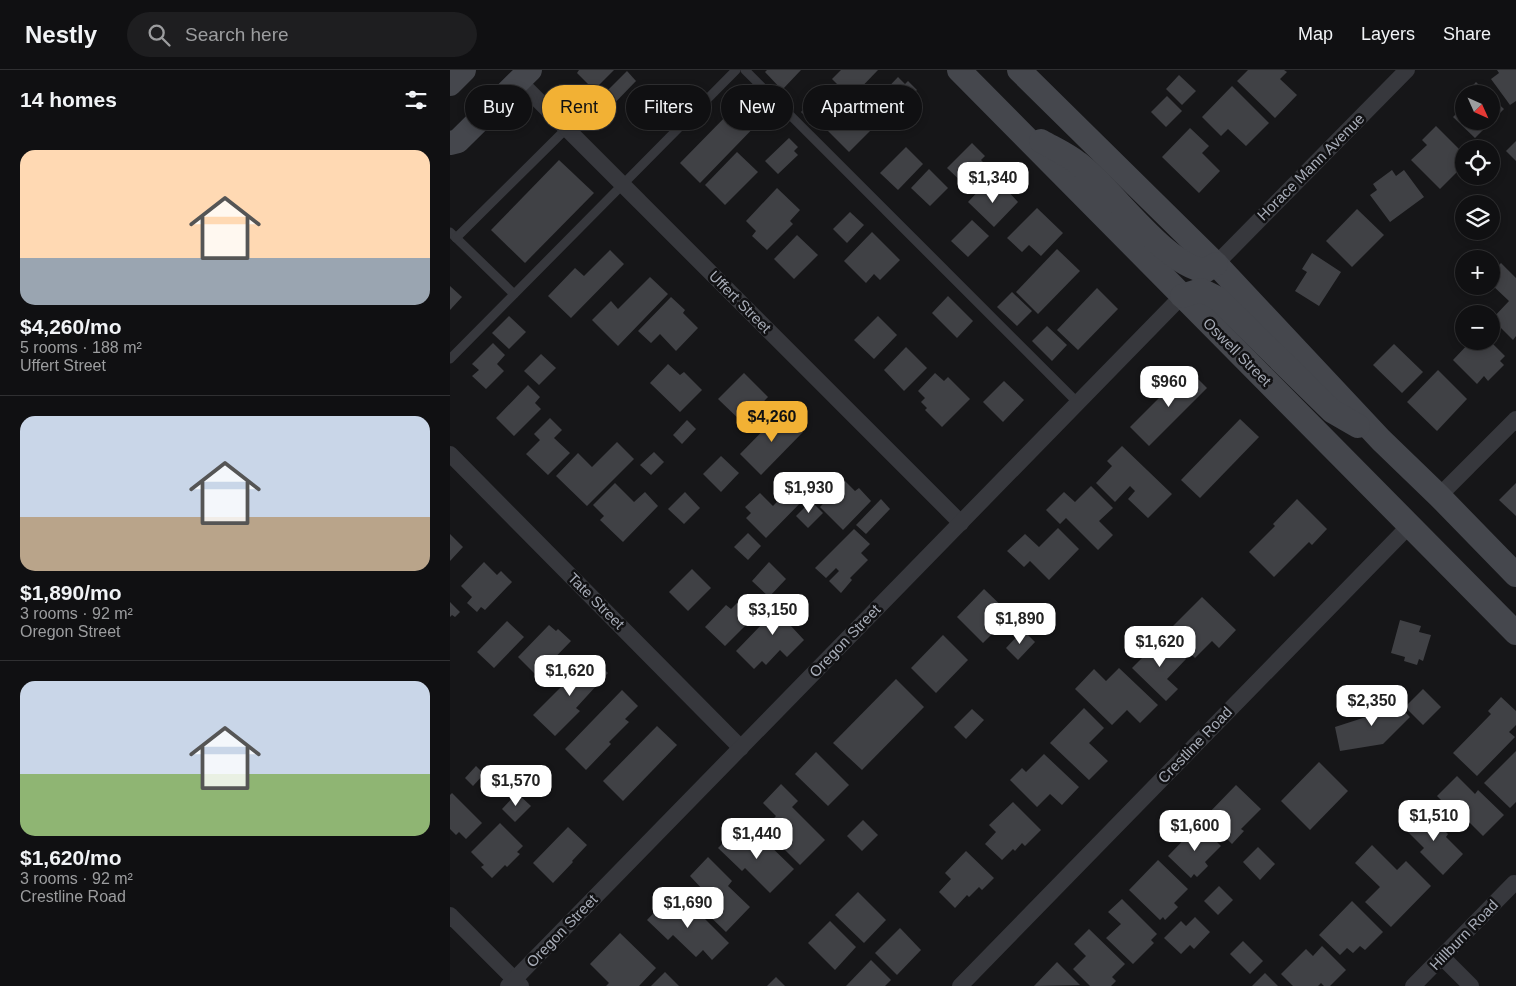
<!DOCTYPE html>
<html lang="en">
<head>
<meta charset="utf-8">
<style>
  :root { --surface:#101012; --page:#1e1e20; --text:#f1f3f6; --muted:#9c9d9f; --line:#303032; --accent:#f2b134 }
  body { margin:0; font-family:Helvetica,sans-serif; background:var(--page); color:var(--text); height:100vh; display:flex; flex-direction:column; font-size:19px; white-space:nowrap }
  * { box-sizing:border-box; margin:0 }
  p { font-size:16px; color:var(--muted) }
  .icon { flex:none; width:28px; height:28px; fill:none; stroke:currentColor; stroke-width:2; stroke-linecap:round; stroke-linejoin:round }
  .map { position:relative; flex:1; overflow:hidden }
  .side { display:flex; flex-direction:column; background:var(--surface); width:450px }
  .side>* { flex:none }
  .banner { position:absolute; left:15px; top:15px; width:475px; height:45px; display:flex; gap:10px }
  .needle { width:32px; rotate:135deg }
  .buttons { position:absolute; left:1005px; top:15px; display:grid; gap:10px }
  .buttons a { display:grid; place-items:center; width:45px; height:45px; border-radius:50%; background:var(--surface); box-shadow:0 2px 8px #0003,0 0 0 1px var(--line); font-size:25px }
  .price { position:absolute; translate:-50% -42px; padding:0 11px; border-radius:10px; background:#fff; color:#222; font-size:16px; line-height:32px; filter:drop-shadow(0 1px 2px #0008) }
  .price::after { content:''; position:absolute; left:50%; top:30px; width:15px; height:11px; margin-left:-8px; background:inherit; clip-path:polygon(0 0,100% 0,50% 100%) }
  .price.selected { background:var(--accent); color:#111 }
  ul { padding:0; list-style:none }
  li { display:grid; align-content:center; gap:10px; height:265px; padding:0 20px }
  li+li { border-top:1px solid var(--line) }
  li span { display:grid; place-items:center; height:155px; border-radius:15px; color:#555 }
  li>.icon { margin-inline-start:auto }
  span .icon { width:90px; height:90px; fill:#fffc; stroke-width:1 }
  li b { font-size:21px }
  h2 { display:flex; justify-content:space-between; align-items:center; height:60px; padding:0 20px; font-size:21px }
  .pill { padding:0 18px; border-radius:22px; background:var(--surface); box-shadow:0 2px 8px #0003,0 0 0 1px var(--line); font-size:18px; line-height:45px }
  .pill.selected { background:var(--accent); color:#111 }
  header { display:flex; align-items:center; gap:30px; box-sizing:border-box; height:70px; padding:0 25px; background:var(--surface); border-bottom:1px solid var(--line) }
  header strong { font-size:24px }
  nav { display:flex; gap:28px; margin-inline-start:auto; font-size:18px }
  .search { width:350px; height:45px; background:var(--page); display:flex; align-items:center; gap:12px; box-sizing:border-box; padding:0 18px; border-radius:28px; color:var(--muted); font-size:19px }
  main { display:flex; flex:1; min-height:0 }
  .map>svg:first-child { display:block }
</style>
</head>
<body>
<header>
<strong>Nestly</strong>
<div class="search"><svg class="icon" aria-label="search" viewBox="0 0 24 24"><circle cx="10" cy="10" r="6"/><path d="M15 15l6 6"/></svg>Search here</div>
<nav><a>Map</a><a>Layers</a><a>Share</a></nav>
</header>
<main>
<section class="side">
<h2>14 homes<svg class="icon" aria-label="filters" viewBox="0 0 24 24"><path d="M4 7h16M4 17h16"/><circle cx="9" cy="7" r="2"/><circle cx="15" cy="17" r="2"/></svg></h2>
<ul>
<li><span style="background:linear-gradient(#ffd9b3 70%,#9aa5b1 0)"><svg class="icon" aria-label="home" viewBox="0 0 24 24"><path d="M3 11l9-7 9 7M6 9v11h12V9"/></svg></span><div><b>$4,260/mo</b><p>5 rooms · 188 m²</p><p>Uffert Street</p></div></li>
<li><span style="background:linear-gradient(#c9d6e8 65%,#b9a48a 0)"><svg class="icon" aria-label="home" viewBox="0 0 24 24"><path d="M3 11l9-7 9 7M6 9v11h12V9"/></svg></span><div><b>$1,890/mo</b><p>3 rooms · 92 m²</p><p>Oregon Street</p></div></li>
<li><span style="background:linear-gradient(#c9d6e8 60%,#8fb573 0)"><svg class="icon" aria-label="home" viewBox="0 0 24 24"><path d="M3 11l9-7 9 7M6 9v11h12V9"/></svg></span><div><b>$1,620/mo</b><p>3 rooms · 92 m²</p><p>Crestline Road</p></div></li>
</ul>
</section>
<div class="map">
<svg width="1066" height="916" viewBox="0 0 1066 916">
  <rect width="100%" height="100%" fill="#161618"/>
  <g fill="#404145">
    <path d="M 129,0 L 164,0 L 144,20 L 127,3 Z"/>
    <path d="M 317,0 L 351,0 L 332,20 L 315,2 Z"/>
    <path d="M 391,0 L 428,0 L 401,28 L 382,9 Z"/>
    <path d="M 798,0 L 834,0 L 837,2 L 830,9 L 847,25 L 825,48 L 787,11 Z"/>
    <path d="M 1047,0 L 1066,0 L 1066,31 L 1060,35 L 1041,9 L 1049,3 Z"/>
    <path d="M 177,1 L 186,11 L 156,42 L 146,32 Z"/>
    <path d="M 729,5 L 746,21 L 732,35 L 716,19 Z"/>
    <path d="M 448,7 L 455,14 L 458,11 L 467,20 L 464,23 L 469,28 L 450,48 L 429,27 Z"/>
    <path d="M 1026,12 L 1038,24 L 1015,24 Z"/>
    <path d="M 782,16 L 819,53 L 796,76 L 778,59 L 771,66 L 752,47 Z"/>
    <path d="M 370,23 L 387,40 L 368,59 L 351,42 Z"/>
    <path d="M 1014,25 L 1014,51 L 1041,51 L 1041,27 L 1054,39 L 1025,68 L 1003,47 L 1012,38 L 1006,32 Z"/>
    <path d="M 717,26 L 732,41 L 716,57 L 701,42 Z"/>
    <path d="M 299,32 L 314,47 L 250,113 L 230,93 L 281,41 L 285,46 Z"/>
    <path d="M 401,38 L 422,59 L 399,82 L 378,61 Z"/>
    <path d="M 986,56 L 1014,84 L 1014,95 L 990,119 L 961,90 L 977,75 L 972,70 Z"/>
    <path d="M 740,58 L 759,76 L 752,83 L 770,101 L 749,123 L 712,87 Z"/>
    <path d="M 339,68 L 348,77 L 344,81 L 348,85 L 328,104 L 315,91 Z"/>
    <path d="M 1066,71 L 1066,91 L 1056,81 Z"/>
    <path d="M 522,73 L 535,86 L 531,90 L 538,97 L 517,117 L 497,98 Z"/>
    <path d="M 456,77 L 473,94 L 448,120 L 430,103 Z"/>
    <path d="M 287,82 L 308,102 L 275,135 L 255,115 Z"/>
    <path d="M 109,90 L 144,123 L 75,193 L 41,160 Z"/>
    <path d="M 479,99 L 498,118 L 480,136 L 461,118 Z"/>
    <path d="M 942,100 L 946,106 L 954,100 L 974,127 L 940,152 L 920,125 L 927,120 L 923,114 Z"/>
    <path d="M 535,114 L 547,126 L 555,118 L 568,132 L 544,157 L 518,132 Z"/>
    <path d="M 327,118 L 350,140 L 340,151 L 343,154 L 317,180 L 302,166 L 306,161 L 296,151 Z"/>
    <path d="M 587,138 L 613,163 L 591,186 L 579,175 L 572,182 L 557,168 Z"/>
    <path d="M 907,139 L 934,165 L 902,197 L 876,171 Z"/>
    <path d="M 400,142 L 414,155 L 397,173 L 383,159 Z"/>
    <path d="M 522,150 L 539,166 L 518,187 L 501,171 Z"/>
    <path d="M 422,162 L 450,190 L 430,210 L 424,204 L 416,213 L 394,191 Z"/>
    <path d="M 347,165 L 368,185 L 344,209 L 324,189 Z"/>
    <path d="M 607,179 L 630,201 L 588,244 L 566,222 Z"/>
    <path d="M 160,180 L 174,194 L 121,248 L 98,226 L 125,198 L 134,206 Z"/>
    <path d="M 862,183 L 891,202 L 869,236 L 845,221 L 857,202 L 852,199 Z"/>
    <path d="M 1051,193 L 1066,208 L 1066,266 L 1063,270 L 1042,249 L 1059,231 L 1041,214 L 1041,203 Z"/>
    <path d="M 200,207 L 218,224 L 168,276 L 142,250 L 161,231 L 168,239 Z"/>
    <path d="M 0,216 L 12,227 L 0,240 Z"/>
    <path d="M 647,218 L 668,239 L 628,280 L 607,260 Z"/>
    <path d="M 562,222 L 582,241 L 567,256 L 547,237 Z"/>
    <path d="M 498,226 L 523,251 L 507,268 L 482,243 Z"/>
    <path d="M 221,227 L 235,240 L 233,243 L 248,258 L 226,281 L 210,264 L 201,273 L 188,261 Z"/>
    <path d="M 59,246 L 76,262 L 59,279 L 42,263 Z"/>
    <path d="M 428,246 L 447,265 L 424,289 L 404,270 Z"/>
    <path d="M 597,256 L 617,275 L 602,291 L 582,271 Z"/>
    <path d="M 1021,271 L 1040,271 L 1055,286 L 1050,291 L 1054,295 L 1038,311 L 1034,306 L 1027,314 L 1003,290 Z"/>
    <path d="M 43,273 L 55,285 L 47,294 L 54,301 L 36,319 L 22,306 L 29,300 L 22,294 Z"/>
    <path d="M 944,274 L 973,302 L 952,323 L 923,295 Z"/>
    <path d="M 456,277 L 477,298 L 454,321 L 434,300 Z"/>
    <path d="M 91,284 L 106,298 L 89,315 L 74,301 Z"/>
    <path d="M 218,294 L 230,305 L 234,302 L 252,320 L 230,342 L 200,313 Z"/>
    <path d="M 738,299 L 757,318 L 699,376 L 680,357 Z"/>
    <path d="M 988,300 L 1017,329 L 987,361 L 957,332 Z"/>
    <path d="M 294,303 L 318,327 L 293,353 L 268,329 Z"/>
    <path d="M 485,303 L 494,311 L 498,307 L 520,329 L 492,357 L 475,340 L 477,338 L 471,332 L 475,328 L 468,321 Z"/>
    <path d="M 554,311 L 574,330 L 553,352 L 533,332 Z"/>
    <path d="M 78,315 L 90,327 L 85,333 L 91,339 L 64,366 L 46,348 Z"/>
    <path d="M 332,341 L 353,362 L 311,405 L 290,384 Z"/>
    <path d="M 100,348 L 112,360 L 104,368 L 120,383 L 98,405 L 76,384 L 90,370 L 84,364 Z"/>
    <path d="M 790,349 L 809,367 L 750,428 L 731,410 Z"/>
    <path d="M 237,350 L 246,359 L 232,374 L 223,365 Z"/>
    <path d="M 167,372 L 184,389 L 137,436 L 106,406 L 128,383 L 142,397 Z"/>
    <path d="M 672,376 L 722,424 L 698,448 L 678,429 L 685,421 L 680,416 L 665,432 L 646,413 L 662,396 L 657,391 Z"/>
    <path d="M 204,382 L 214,392 L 201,405 L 190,395 Z"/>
    <path d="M 271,386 L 289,403 L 271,422 L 253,404 Z"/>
    <path d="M 395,411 L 405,421 L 409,418 L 421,431 L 393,460 L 370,437 Z"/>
    <path d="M 165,413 L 184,432 L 195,422 L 208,436 L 173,472 L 150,450 L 154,446 L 143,435 Z"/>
    <path d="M 345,413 L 357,426 L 316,468 L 296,448 L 301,443 L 295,437 L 310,423 L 323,436 Z"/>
    <path d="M 1066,413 L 1066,446 L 1049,430 Z"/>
    <path d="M 641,416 L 663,438 L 649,451 L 663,465 L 648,480 L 616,448 L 610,454 L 596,440 L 614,422 L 625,432 Z"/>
    <path d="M 235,422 L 250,438 L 234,454 L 218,439 Z"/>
    <path d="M 431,429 L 440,439 L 416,464 L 406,455 Z"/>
    <path d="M 847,429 L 877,459 L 862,475 L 859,472 L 824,507 L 799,482 L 825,456 L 823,454 Z"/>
    <path d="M 361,431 L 373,443 L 358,458 L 346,446 Z"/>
    <path d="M 608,458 L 629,479 L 599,510 L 580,491 L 574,497 L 557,481 L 575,464 L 589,477 Z"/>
    <path d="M 404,459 L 420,474 L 411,483 L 418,490 L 400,508 L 402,510 L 391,523 L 379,511 L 389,501 L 386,498 L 376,508 L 365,498 Z"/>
    <path d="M 298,463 L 311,476 L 298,490 L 284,477 Z"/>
    <path d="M 0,464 L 13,477 L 0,491 Z"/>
    <path d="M 34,492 L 47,505 L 51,501 L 62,512 L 35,540 L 31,537 L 27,542 L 17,533 L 22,527 L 11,516 Z"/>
    <path d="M 319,492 L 336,509 L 319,527 L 302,511 Z"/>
    <path d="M 242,499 L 261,518 L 238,541 L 219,522 Z"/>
    <path d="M 534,519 L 561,545 L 533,573 L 507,547 Z"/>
    <path d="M 752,527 L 786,560 L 769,578 L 762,571 L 745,588 L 718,561 Z"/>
    <path d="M 337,528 L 353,544 L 341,556 L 354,570 L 337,587 L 330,580 L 316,595 L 312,591 L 304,599 L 286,581 Z"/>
    <path d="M 0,532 L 10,542 L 5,547 L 2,545 L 0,547 Z"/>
    <path d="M 287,533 L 303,548 L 275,576 L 255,557 L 276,535 L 281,539 Z"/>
    <path d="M 950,550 L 971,556 L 969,562 L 981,565 L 973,591 L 969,589 L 967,595 L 954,591 L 955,587 L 941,583 Z"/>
    <path d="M 57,551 L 74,567 L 44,598 L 27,582 Z"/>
    <path d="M 99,555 L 106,561 L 108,559 L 121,571 L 87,606 L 68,587 Z"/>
    <path d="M 573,560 L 585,572 L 568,590 L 556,578 Z"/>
    <path d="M 493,565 L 518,590 L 486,623 L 461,598 Z"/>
    <path d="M 713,567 L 736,589 L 717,609 L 728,619 L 716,631 L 682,598 Z"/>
    <path d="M 141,587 L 158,603 L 126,638 L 130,641 L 105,666 L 83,645 Z"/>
    <path d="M 669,598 L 708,635 L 690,653 L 677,640 L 662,655 L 625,619 L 644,599 L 656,611 Z"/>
    <path d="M 446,609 L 474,637 L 412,700 L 383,673 Z"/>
    <path d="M 973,619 L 991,637 L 973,655 L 955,637 Z"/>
    <path d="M 172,620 L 188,636 L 175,649 L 179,652 L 159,672 L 161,674 L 136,700 L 115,679 Z"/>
    <path d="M 939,626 L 960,647 L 933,674 L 890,681 L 885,657 L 922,645 Z"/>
    <path d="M 1051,627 L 1066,641 L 1066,655 L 1059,662 L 1065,667 L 1027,706 L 1003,683 L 1041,644 L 1038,641 Z"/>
    <path d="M 634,638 L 654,658 L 639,673 L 658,691 L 639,710 L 600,673 Z"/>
    <path d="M 522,639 L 534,650 L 516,669 L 504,657 Z"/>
    <path d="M 207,656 L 227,675 L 173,731 L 153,711 Z"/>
    <path d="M 1066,681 L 1066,732 L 1060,738 L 1034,713 Z"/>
    <path d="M 366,682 L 399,715 L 378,736 L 345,704 Z"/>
    <path d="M 594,684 L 629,717 L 612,735 L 600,724 L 587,737 L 560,710 L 572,698 L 576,702 Z"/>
    <path d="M 869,692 L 898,721 L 860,760 L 831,731 Z"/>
    <path d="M 26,696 L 34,704 L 23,716 L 15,708 Z"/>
    <path d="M 1007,706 L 1025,724 L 1028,720 L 1054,745 L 1033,766 L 1013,746 L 1010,749 L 987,726 Z"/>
    <path d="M 331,714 L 348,731 L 342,737 L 375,770 L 350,795 L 314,759 L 326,746 L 313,733 Z"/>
    <path d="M 786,715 L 811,739 L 791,759 L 794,761 L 782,774 L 755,747 Z"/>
    <path d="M 2,723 L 32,753 L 16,769 L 9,762 L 6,765 L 0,759 L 0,725 Z"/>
    <path d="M 67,723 L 81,736 L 65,752 L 52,739 Z"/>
    <path d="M 563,732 L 591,760 L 575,776 L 572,773 L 565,781 L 563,779 L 552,790 L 535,774 L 546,762 L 539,755 Z"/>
    <path d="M 974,740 L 998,764 L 996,767 L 1013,784 L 993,805 L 970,782 L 974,778 L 955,759 Z"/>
    <path d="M 413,750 L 428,765 L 412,781 L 397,766 Z"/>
    <path d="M 50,753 L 73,776 L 67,782 L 70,784 L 57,797 L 55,795 L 42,808 L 31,797 L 34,795 L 21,782 Z"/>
    <path d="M 749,754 L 771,776 L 755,792 L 758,796 L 747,807 L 744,804 L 741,808 L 718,786 Z"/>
    <path d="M 118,757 L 137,775 L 122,791 L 123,792 L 103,813 L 83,793 Z"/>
    <path d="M 284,762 L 299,776 L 309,765 L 344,799 L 320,823 L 295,798 L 292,801 L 268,778 Z"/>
    <path d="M 922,775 L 947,800 L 956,791 L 981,816 L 941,857 L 915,832 L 930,817 L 905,793 Z"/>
    <path d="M 808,777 L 825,794 L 810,810 L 793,792 Z"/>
    <path d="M 516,781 L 544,808 L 532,820 L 529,817 L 519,827 L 517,825 L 505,838 L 489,822 L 501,809 L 495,803 Z"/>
    <path d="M 258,787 L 282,811 L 278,816 L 300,837 L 276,862 L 244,831 L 254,821 L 240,806 Z"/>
    <path d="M 708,790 L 738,819 L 724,833 L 728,837 L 715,850 L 713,847 L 710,850 L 679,820 Z"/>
    <path d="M 769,816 L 783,830 L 768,845 L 754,831 Z"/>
    <path d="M 408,822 L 436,850 L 414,873 L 385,845 Z"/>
    <path d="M 219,827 L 233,840 L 239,833 L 279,873 L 262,890 L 253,880 L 246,887 L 223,865 L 218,870 L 197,850 Z"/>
    <path d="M 672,829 L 707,864 L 701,870 L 704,873 L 683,894 L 656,868 L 671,854 L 658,842 Z"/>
    <path d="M 902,831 L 933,862 L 915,880 L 910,876 L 903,883 L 897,878 L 890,885 L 869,865 Z"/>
    <path d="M 745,847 L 760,862 L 744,879 L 740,875 L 731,884 L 714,868 L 731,851 L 736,856 Z"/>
    <path d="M 380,851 L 406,877 L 385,900 L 358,873 Z"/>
    <path d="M 450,858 L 471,880 L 447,905 L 425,883 Z"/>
    <path d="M 639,859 L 675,894 L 662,907 L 666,911 L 661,916 L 640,916 L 623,899 L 636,886 L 624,874 Z"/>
    <path d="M 170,863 L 206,898 L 189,916 L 156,916 L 159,913 L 140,894 Z"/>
    <path d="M 793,871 L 813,891 L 800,904 L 780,884 Z"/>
    <path d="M 872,876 L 896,900 L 880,916 L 874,916 L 871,913 L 868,916 L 843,916 L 831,904 L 856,879 L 863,886 Z"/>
    <path d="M 421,890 L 441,910 L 435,916 L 396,916 Z"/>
    <path d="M 607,892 L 630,915 L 584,916 Z"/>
    <path d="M 215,902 L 229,916 L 201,916 Z"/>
    <path d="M 815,903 L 828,916 L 802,916 Z"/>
    <path d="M 326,907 L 335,916 L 317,916 Z"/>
  </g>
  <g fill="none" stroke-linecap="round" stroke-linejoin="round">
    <g stroke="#37383d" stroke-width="9">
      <path d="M 295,0 L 628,333"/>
      <path d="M 0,162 L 64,224"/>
      <path d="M 6,168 L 116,59"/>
      <path d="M 0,289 L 286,0"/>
    </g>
    <g stroke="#37383d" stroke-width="16">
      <path d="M 69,11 L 511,453"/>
      <path d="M 766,194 L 957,0"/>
      <path d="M 0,384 L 291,678"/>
      <path d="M 989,426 L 1066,349"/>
      <path d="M 0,845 L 71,916"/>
      <path d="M 992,887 L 1021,916"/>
      <path d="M 58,916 L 732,226"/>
      <path d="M 510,916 L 960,455"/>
      <path d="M 963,916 L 1064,813"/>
    </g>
    <g stroke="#45474d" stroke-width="24">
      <path d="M 509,0 L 1066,563"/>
      <path d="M 569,0 L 766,194 L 931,370 L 989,426 L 1066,505"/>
      <path d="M 0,14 L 14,0"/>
      <path d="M 591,71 C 603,78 617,84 628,93 C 663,119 713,194 755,201 L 766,194"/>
      <path d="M 0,73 L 8,71 L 80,0"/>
      <path d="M 732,226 L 751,220 L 767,228 L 882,341 L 908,356"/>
    </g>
  </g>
  <g text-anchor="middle" stroke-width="5" stroke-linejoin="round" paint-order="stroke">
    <g font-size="15" fill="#a8adb8" stroke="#111113">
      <text transform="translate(861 97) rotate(-45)" y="5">Horace Mann Avenue</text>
      <text transform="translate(290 232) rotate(45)" y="5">Uffert Street</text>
      <text transform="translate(787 282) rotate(45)" y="5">Oswell Street</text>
      <text transform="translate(146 531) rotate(45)" y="5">Tate Street</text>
      <text transform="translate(395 571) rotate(-46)" y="5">Oregon Street</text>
      <text transform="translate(745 675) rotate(-46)" y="5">Crestline Road</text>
      <text transform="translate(112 861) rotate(-46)" y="5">Oregon Street</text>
      <text transform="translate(1014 865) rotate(-46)" y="5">Hillburn Road</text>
    </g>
  </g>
</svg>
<div class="buttons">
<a><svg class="needle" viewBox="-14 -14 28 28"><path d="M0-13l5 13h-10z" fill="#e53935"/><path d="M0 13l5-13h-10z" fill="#9c9d9f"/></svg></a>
<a><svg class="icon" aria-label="locate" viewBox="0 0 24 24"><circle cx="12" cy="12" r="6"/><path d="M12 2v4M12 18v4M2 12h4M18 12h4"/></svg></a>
<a><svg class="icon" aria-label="layers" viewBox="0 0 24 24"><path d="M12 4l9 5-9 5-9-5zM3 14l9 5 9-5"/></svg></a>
<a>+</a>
<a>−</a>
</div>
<b class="price" style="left:543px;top:134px">$1,340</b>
<b class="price" style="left:719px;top:338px">$960</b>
<b class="price selected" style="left:322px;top:373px">$4,260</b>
<b class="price" style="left:359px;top:444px">$1,930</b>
<b class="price" style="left:323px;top:566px">$3,150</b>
<b class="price" style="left:570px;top:575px">$1,890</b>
<b class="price" style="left:710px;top:598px">$1,620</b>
<b class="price" style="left:120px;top:627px">$1,620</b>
<b class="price" style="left:922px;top:657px">$2,350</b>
<b class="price" style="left:66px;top:737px">$1,570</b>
<b class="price" style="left:984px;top:772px">$1,510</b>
<b class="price" style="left:745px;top:782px">$1,600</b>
<b class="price" style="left:307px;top:790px">$1,440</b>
<b class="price" style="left:238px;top:859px">$1,690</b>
<div class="banner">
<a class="pill">Buy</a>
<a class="pill selected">Rent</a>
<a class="pill">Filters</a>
<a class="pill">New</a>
<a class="pill">Apartment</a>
</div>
</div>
</main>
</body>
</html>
